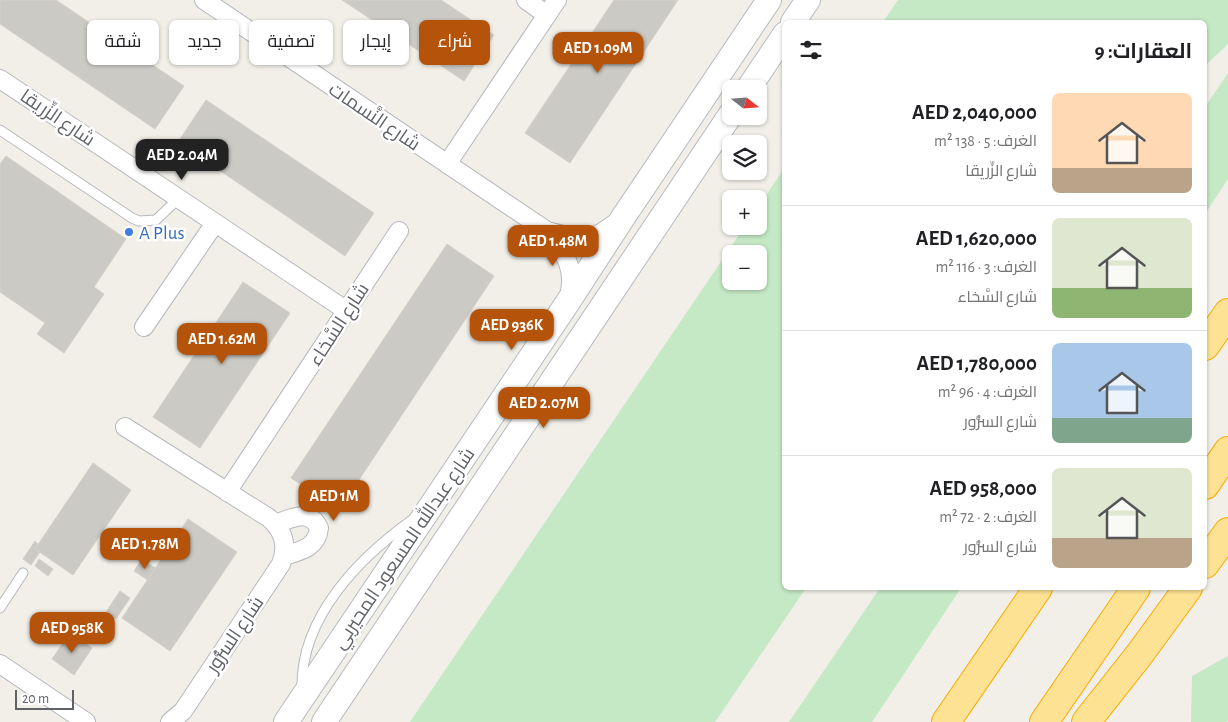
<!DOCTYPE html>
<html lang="ar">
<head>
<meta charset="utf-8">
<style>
  :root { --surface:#fff; --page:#f2f2f2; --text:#202124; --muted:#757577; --line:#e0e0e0; --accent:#b45309 }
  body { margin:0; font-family:"Alegreya Sans",Cairo,sans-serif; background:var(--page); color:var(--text); direction:rtl; height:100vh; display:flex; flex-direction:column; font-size:19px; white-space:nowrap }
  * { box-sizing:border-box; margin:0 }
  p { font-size:16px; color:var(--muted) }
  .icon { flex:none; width:28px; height:28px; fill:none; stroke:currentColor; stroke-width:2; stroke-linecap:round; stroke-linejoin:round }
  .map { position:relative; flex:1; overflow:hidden; direction:ltr }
  .drawer { position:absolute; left:782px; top:20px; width:425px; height:570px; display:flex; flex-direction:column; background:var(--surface); border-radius:8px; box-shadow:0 1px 4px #0004; direction:rtl }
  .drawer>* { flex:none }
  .top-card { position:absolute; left:15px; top:20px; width:475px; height:45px; direction:rtl; display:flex; gap:10px }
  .needle { width:32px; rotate:107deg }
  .fabs { position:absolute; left:722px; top:80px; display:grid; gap:10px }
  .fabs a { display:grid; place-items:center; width:45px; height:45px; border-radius:8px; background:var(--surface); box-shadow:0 1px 4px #0004; font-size:25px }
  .scale { position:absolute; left:15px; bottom:12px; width:59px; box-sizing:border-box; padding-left:5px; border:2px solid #5f6368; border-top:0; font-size:14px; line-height:18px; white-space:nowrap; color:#5f6368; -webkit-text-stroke:4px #fff; paint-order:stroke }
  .price { position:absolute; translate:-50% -42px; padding:0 11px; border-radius:10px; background:var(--accent); color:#fff; font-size:16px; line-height:32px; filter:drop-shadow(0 1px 2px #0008) }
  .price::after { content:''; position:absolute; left:50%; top:30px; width:15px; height:11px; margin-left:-8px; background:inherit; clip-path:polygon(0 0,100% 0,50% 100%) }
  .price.selected { background:#222; color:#fff }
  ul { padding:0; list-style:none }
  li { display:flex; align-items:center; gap:15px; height:125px; padding:0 15px }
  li+li { border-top:1px solid var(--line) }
  li span { display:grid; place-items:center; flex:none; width:140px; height:100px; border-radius:8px; color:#555 }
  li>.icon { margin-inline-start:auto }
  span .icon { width:60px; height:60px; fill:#fffc; stroke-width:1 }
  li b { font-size:21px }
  h2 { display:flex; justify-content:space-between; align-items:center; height:60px; padding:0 15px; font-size:21px }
  .tag { padding:0 18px; border-radius:8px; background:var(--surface); box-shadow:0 1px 4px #0004; font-size:18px; line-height:45px }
  .tag.selected { background:var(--accent); color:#fff }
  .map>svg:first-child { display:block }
</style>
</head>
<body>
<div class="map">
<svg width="1228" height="722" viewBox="0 0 1228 722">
  <rect width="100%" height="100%" fill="#f1efe8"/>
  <g fill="#c5e8c5" fill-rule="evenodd">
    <path d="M 898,0 L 1228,0 L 1228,44 L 1205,66 L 1205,22 L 883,22 Z"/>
    <path d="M 1228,73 L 1228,179 L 1205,214 L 1205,107 Z"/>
    <path d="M 785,167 L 785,588 L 806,588 L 715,722 L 410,722 L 745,226 L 759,226 L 759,206 ZM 731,254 L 759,254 L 759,281 L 731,281 Z"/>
    <path d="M 880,588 L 961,588 L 872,722 L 789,722 Z"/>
    <path d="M 1228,656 L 1228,720 L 1227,722 L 1191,722 L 1192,676 Z"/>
  </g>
  <g fill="#cccac5" stroke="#d6d1c6">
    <path d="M 0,0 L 56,0 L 184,86 L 155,129 L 0,24 Z"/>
    <path d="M 342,0 L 441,0 L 494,35 L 464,81 Z"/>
    <path d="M 614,0 L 678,0 L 570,163 L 525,133 Z"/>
    <path d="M 206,100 L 374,213 L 345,256 L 178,142 Z"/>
    <path d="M 6,156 L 126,239 L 94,287 L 104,294 L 64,353 L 37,334 L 45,323 L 0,292 L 0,164 Z"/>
    <path d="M 447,244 L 494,276 L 339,510 L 291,478 Z"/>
    <path d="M 243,282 L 290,313 L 200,448 L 153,417 Z"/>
    <path d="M 93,463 L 131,490 L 73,575 L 35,549 Z"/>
    <path d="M 188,519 L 237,552 L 170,651 L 122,618 Z"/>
    <path d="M 158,533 L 170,539 L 161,553 L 150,546 Z"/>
    <path d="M 35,541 L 38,544 L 35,549 L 40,552 L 31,565 L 23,559 Z"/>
    <path d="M 39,559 L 53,569 L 48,576 L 35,566 Z"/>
    <path d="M 142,559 L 155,568 L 148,580 L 134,571 Z"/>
    <path d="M 120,591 L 130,598 L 116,619 L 106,612 Z"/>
    <path d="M 70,633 L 92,648 L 74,675 L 52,659 Z"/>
  </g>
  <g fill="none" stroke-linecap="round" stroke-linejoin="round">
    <defs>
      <g id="lane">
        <path d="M 0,130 L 132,218 L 139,221 L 156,220 L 179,198"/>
        <path d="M 0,608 L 23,573"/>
        <path d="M 302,687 C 301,617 359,558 412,520"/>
      </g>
      <g id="street">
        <path d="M 204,0 L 547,231 C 562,235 584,242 599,234 C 605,231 611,226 616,223"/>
        <path d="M 526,0 L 547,15"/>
        <path d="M 0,79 L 347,311"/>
        <path d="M 447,164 L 557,0"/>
        <path d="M 547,231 C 565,254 576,267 569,297"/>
        <path d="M 144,327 L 215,223"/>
        <path d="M 125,427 L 269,518 C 284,531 288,546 281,564 L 183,711 L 170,722"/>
        <path d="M 227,492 L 399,231"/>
        <path d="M 276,524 C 291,518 310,508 319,528 C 317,548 300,551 284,556"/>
        <path d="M 0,664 L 86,722"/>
      </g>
      <g id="secondary">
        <path d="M 793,22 L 808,0"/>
        <path d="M 748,89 L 785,34"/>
        <path d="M 286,722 L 568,302 L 622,219 L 769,0"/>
        <path d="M 324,722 L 731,114"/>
      </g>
      <g id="highway">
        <path d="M 1205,346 L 1228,313"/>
        <path d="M 1205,485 L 1228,451"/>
        <path d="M 1205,564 L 1228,532"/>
        <path d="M 946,722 L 1038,588"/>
        <path d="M 1044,722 L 1136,588"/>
        <path d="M 1086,722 L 1139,655 L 1188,588"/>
      </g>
    </defs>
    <use href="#lane" stroke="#b5b8bc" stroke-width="11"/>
    <use href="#street" stroke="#b5b8bc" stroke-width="20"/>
    <use href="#secondary" stroke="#b6babf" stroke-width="26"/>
    <use href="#highway" stroke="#f9ab00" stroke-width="30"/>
    <use href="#lane" stroke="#fff" stroke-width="9"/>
    <use href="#street" stroke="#fff" stroke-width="18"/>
    <use href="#secondary" stroke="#fff" stroke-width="24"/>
    <use href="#highway" stroke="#fde293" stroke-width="28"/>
  </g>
  <circle fill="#3f7fe0" stroke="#fff" stroke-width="2" cx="129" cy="232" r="5"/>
  <g text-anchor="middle" stroke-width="5" stroke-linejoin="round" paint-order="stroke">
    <g font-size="19" fill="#5f6368" stroke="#fff">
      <text transform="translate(375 116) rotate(34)" y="7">شارع النَّسمات</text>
      <text transform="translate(58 117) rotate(34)" y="7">شارع الزِّريقا</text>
      <text transform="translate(338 324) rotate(-57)" y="7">شارع السَّخاء</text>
      <text transform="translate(403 548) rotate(-56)" y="7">شارع عبدالله المسعود المحيربي</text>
      <text transform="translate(234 634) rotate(-56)" y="7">شارع السُّرُور</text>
    </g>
    <g font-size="19" fill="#366cbe" stroke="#fff" text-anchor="start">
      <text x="139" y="239">A Plus</text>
    </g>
  </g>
</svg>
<div class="fabs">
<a><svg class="needle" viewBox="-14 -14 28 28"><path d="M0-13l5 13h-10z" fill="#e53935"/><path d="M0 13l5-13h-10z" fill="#757577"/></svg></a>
<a><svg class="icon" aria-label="layers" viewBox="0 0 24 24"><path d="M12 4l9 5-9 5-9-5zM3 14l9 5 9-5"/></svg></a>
<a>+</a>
<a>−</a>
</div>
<div class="scale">20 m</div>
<b class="price" style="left:598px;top:74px">AED 1.09M</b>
<b class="price selected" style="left:182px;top:181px">AED 2.04M</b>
<b class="price" style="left:553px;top:267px">AED 1.48M</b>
<b class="price" style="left:512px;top:351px">AED 936K</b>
<b class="price" style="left:222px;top:365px">AED 1.62M</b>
<b class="price" style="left:544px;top:429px">AED 2.07M</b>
<b class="price" style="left:334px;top:522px">AED 1M</b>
<b class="price" style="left:145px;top:570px">AED 1.78M</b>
<b class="price" style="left:72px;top:654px">AED 958K</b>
<div class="top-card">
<a class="tag selected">شراء</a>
<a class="tag">إيجار</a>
<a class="tag">تصفية</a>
<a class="tag">جديد</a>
<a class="tag">شقة</a>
</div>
<section class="drawer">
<h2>العقارات: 9<svg class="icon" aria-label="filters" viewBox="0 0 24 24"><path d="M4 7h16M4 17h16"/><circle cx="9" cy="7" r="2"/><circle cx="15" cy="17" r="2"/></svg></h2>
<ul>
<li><span style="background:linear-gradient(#ffd9b3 75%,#b9a48a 0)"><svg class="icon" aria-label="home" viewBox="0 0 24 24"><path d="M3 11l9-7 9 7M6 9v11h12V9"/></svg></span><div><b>AED 2,040,000</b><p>الغرف: 5 · 138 m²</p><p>شارع الزِّريقا</p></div></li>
<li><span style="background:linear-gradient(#dfe7d0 70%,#8fb573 0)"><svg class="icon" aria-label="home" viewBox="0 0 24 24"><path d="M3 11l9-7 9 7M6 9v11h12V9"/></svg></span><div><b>AED 1,620,000</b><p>الغرف: 3 · 116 m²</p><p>شارع السَّخاء</p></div></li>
<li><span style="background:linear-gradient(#a9c7e8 75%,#7fa58c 0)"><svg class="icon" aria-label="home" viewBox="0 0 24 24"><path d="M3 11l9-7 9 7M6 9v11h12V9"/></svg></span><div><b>AED 1,780,000</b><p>الغرف: 4 · 96 m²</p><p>شارع السُّرُور</p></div></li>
<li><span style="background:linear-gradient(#dfe7d0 70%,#b9a48a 0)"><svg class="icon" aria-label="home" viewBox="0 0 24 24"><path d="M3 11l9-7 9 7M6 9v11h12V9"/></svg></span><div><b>AED 958,000</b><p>الغرف: 2 · 72 m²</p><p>شارع السُّرُور</p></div></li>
</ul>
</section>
</div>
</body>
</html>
